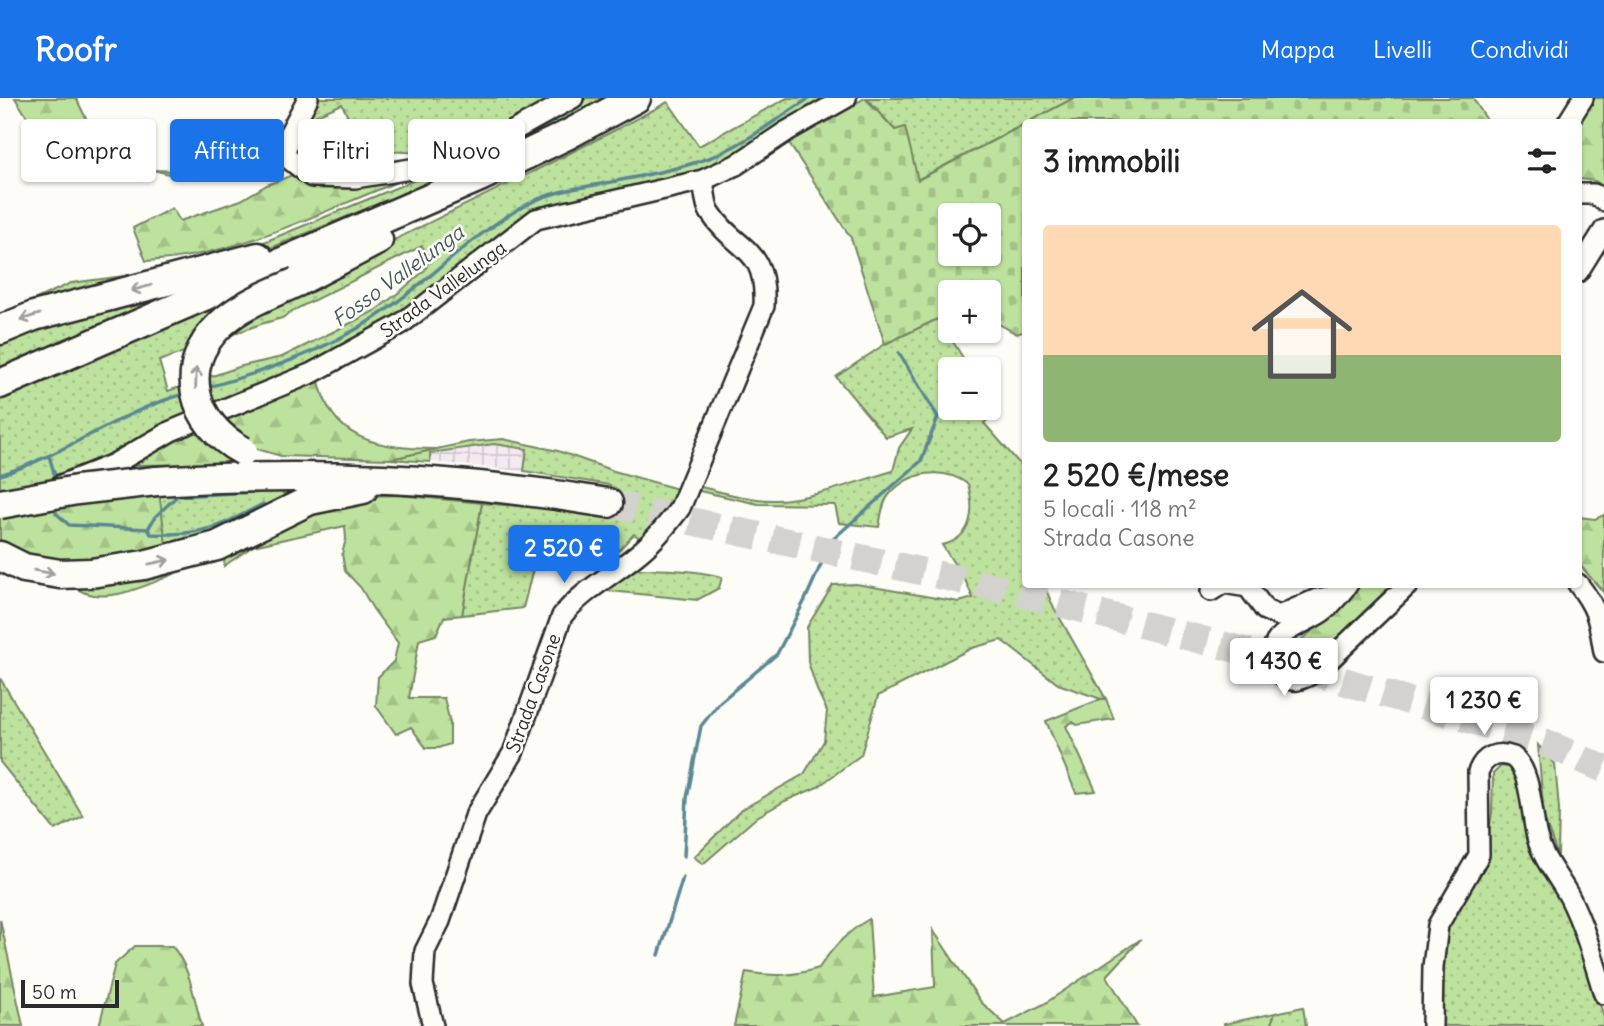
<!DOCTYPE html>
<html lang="it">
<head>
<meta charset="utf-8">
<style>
  :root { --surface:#fff; --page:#f6f6f6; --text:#222; --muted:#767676; --accent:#1a73e8 }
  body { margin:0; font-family:Delius,sans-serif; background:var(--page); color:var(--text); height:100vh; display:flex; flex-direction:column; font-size:26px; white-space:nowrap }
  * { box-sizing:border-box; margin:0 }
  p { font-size:23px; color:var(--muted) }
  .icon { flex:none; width:38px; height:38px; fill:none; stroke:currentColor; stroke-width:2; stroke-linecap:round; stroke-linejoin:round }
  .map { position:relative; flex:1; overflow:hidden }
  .sheet { position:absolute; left:1022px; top:21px; width:560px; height:469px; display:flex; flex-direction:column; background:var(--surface); border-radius:7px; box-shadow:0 2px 5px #0004 }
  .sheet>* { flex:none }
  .hud { position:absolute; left:21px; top:21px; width:665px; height:63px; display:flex; gap:14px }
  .controls { position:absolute; left:938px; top:105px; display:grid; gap:14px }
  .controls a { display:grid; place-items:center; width:63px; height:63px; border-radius:7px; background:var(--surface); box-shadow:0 2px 5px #0004; font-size:35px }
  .scale { position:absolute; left:21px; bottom:18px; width:98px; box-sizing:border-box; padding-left:7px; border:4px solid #2b2b2b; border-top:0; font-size:19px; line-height:24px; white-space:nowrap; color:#2b2b2b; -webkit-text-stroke:5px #fdfcf7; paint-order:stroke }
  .price { position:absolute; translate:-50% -60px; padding:0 16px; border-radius:7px; background:#fff; color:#222; font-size:23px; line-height:46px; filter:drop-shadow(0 2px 4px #0008) }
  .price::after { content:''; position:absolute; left:50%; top:42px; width:21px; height:16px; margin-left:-10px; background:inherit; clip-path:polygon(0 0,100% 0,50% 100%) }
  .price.selected { background:var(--accent); color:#fff }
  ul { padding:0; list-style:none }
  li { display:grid; align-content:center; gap:14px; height:371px; padding:0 21px }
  li span { display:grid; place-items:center; height:217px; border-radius:7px; color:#555 }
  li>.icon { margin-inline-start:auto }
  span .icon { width:126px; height:126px; fill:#fffc; stroke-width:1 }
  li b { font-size:30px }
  h2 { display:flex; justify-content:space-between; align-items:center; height:84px; padding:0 21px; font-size:30px }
  .tag { padding:0 24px; border-radius:7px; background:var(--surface); box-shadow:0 2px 5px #0004; font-size:24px; line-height:63px }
  .tag.selected { background:var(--accent); color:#fff }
  header { display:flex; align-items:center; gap:42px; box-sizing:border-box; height:98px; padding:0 35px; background:var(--accent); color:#fff }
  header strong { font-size:33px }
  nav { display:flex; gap:38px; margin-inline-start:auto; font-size:24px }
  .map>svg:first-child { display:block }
</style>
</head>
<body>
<header>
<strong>Roofr</strong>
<nav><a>Mappa</a><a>Livelli</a><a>Condividi</a></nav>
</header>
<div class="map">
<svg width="1604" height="928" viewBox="0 0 1604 928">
  <defs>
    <pattern id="industrial-grid" width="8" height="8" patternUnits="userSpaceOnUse" patternTransform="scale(1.75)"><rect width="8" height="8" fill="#f5e9f2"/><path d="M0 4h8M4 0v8" fill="none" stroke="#d2c8d0"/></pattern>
    <pattern id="grass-dots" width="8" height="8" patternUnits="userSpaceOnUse" patternTransform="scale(1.75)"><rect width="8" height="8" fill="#bde29d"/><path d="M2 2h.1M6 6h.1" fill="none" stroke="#a3c287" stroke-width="1.8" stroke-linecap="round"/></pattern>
    <pattern id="forest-firs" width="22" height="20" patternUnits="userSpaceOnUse" patternTransform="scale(1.75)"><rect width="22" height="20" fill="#bde29d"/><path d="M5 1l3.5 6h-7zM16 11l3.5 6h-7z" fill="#a3c287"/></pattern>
    <pattern id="cemetery-stones" width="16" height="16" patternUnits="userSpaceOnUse" patternTransform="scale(1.75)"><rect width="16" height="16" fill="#bde29d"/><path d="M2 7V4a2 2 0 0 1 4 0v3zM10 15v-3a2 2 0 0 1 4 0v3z" fill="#a3c287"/></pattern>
  </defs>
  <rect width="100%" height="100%" fill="#fdfcf7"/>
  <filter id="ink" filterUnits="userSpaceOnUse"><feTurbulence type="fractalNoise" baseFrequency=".0143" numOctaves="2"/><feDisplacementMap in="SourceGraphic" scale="14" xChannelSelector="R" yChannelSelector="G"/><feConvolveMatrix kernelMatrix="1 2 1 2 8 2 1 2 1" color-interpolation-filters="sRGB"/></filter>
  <g filter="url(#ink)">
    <path fill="url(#industrial-grid)" d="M 494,346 L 527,351 L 524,373 L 430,364 L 430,355 Z"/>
    <g fill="url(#grass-dots)" stroke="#748664" stroke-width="2" fill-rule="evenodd">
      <path d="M 318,0 L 549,0 L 554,6 L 511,28 L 446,56 L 363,52 L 342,6 L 303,23 Z"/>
      <path d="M 587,0 L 619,0 L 549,37 L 515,46 L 460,72 L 266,152 L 0,277 L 0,220 L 24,209 L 27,205 L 71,185 L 186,170 L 252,149 L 444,70 L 541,25 Z"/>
      <path d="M 787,0 L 834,0 L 706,76 L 534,118 L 382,231 L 80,379 L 0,393 L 0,298 L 274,183 L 300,190 C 421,126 547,70 668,4 L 699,48 ZM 422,148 L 430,160 L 425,172 L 402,192 L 376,212 L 347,227 L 282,259 L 242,268 L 168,293 L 159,263 L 261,226 L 282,220 L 298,210 Z"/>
      <path d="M 867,0 L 1074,0 L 917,82 L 905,30 L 895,32 Z"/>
      <path d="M 259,67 C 221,86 193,83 153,72 L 230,75 Z"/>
      <path d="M 950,215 L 950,233 L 957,233 L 950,239 L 970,271 L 950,271 L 950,310 L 989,310 L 989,301 L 997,314 L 984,325 L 1025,372 L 1026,486 L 1044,487 L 1053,508 L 1106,601 L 1101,601 L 1058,586 L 1001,542 L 972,550 L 878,598 L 861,657 L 818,689 L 785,703 L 757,719 L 703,766 L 694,759 L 741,712 L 804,676 L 824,643 L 827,613 L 817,592 L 808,564 L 807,529 L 833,487 L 856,486 L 959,504 L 973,500 L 966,484 L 942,447 C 973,440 975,413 968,386 C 943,368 909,373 889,397 C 882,405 881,419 879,429 L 839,425 L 835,407 L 758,406 L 695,392 L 697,388 C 723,394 750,403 777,402 C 808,402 862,382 893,373 L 899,350 L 912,331 L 886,339 L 836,279 L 885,246 Z"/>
      <path d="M 503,341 L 558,353 L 614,373 L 685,393 L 646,445 L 634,436 L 616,455 L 569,443 L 533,471 L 523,510 L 462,517 L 482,405 L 607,416 L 610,387 L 524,373 L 527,351 L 494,346 L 430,355 L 430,364 L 390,361 L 469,344 Z"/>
      <path d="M 316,390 L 167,454 L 158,393 Z"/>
      <path d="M 624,471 C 657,471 690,471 722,479 L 719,490 L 697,502 L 600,492 Z"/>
      <path d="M 0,580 L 83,718 L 55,732 L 0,664 Z"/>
      <path d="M 1538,647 L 1555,666 L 1559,711 L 1558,758 L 1544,720 Z"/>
      <path d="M 1501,668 L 1508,669 L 1516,678 L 1549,774 L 1586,862 L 1604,919 L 1604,928 L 1441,928 L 1443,837 L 1487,745 L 1492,715 L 1493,676 Z"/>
      <path d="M 1303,909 L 1306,928 L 1270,928 L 1275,915 Z"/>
    </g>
    <g fill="url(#forest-firs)" stroke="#748664" stroke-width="2">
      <path d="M 15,0 L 76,0 L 104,57 L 61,71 Z"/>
      <path d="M 1590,0 L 1604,0 L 1604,89 L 1595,83 L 1579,81 L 1578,24 Z"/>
      <path d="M 300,74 L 406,74 L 400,83 C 318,115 235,159 146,163 L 133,130 L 172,110 L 180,123 L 241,102 L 267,87 Z"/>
      <path d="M 318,278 C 329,344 380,350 437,351 L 390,361 L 281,358 L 254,350 L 218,322 Z"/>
      <path d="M 197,330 L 233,360 L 229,366 L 135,367 L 139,357 Z"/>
      <path d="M 159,394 L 167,454 L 65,468 L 0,449 L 0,419 Z"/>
      <path d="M 398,397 L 482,405 L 462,517 L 444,519 L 436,537 L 419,542 L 409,600 L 444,600 L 450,625 L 450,646 L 438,650 L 426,650 L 411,629 L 396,636 L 376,608 L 378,579 L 394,563 L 398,545 L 373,511 L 361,490 L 345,473 L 342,456 L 346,441 L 345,428 L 253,448 L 224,468 L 225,456 L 287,420 L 366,398 Z"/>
      <path d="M 1604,417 L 1604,495 L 1579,466 L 1578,419 L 1595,421 Z"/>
      <path d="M 174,471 L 174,476 C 144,488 99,512 70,486 Z"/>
      <path d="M 1358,487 L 1397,487 L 1324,556 L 1295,571 L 1283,565 L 1286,554 L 1336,514 Z"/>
      <path d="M 1101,601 L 1106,601 L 1114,621 L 1077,627 L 1073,624 L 1066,628 L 1096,693 L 1076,695 L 1046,623 Z"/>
      <path d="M 0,821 L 23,928 L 0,928 Z"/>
      <path d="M 869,821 L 874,899 L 935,889 L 933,832 L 981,904 L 1005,926 L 1044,906 L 1141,841 L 1107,878 L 1137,928 L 734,928 L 746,874 C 773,879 793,878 819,870 C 833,849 847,834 869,821 Z"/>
      <path d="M 135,848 L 172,848 C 192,872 193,900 202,928 L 99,928 L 115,866 Z"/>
      <path d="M 1275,915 L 1270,928 L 1224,928 L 1224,926 Z"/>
    </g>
    <g fill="url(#cemetery-stones)" stroke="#748664" stroke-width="2" fill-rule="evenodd">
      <path d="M 865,0 L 895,32 L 905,29 L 918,82 L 1025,26 L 1025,233 L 1017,236 L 989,221 L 989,194 L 950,194 L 950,215 L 885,246 L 851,140 L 788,44 ZM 950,117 L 989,117 L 989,156 L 950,156 Z"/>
      <path d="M 1074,0 L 1473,0 L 1488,24 L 1028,24 Z"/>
    </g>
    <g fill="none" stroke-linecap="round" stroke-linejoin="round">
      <g stroke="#5a8892" stroke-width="3.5">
        <path d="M 205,290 C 266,273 323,254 376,219 C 431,183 475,132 534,103 C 555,93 579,90 601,86 C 637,79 676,72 709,60 C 746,46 777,20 810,0"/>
        <path d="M 49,358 L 56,381"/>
        <path d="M 0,377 C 65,357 119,314 184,296"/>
        <path d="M 56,408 L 56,415 L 69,427 L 148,431 L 151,436 C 202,438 219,429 263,406"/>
        <path d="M 148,431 L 155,419 L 177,398 L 274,393"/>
        <path d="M 684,758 L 687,700 L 701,628 L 720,604 L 777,556 L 805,502 L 832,442 L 921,363 L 938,319 L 899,255"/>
        <path d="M 659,857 L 683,779"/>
      </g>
      <path stroke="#d3d2ce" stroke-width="28" stroke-dasharray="28 14" stroke-linecap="butt" d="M 608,405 L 1021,495 L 1248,554 L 1544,644 L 1604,671"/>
      <defs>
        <g id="minor">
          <path d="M 308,0 L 289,36 L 285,58 L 312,79 L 355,80 L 417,70 L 484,49 L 573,0"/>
          <path d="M 1568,24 L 1583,0"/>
          <path d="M 1578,96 L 1594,96 L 1604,103"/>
          <path d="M 1578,174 L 1604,132"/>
          <path d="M 61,387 L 114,366 L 171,333 L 312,275 L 401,226 L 536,121 L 703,82 L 736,67 L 787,33 L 846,0"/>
          <path d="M 1229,486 L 1248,489 L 1265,512 L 1279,518 L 1317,501 L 1339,497"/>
          <path d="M 1348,486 C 1340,496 1332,507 1322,514 C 1308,524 1281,531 1274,548 C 1267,562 1281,584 1297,582 C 1306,580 1314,575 1321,570 L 1409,486"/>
          <path d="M 1578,486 C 1598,511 1599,524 1604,554"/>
          <path d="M 1211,493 L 1222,486"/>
          <path d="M 433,928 L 423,886 L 425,853 L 440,823 L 476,716 L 513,655 L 562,518 C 582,493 614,476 639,455 C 655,442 668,426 680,410 L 764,208 C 767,146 736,155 710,114 C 705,106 705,92 703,82"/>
          <path d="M 1432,928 L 1433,869 L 1438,827 L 1479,757 L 1478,674 C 1484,658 1497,653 1513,659 C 1532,673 1531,717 1537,739 C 1543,762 1559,779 1570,800 C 1585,830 1594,863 1604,896"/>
        </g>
        <g id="highway">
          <path d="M 297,184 L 378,142"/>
          <path d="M 0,232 L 34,218 L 258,159"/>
          <path d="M 0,286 L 482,78 L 567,37 L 636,0"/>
          <path d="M 156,383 C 313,374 453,379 608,405"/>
          <path d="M 0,458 L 24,470 L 60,476 L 91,475 L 144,467 L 217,448 L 310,402 L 363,391"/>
        </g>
      </defs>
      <use href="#minor" stroke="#2b2b2b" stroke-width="24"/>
      <use href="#highway" stroke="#2b2b2b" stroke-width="33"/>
      <use href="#minor" stroke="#fdfcf7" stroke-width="19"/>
      <use href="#highway" stroke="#fdfcf7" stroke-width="28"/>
      <defs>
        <g id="highway-bridge">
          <path d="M 243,353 C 192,326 176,268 221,226 C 242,206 271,196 297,184"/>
          <path d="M 0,406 L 77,392 L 156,383"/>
        </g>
      </defs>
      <use href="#highway-bridge" stroke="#2b2b2b" stroke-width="33" stroke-linecap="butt"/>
      <use href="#highway-bridge" stroke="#fdfcf7" stroke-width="28"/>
    </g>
    <defs><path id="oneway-shaft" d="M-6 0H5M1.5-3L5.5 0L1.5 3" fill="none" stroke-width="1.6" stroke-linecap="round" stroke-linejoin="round" transform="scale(1.75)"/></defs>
    <g stroke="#9e9e9b">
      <use href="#oneway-shaft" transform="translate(141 190) rotate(165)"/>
      <use href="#oneway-shaft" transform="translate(30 219) rotate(163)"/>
      <use href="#oneway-shaft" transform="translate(196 280) rotate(-88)"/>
      <use href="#oneway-shaft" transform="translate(159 464) rotate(-12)"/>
      <use href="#oneway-shaft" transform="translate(44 474) rotate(10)"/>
    </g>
  </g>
  <g text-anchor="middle" stroke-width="5" stroke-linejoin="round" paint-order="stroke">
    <g font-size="19" fill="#2b2b2b" stroke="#fdfcf7">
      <text transform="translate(443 191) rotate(-36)" y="7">Strada Vallelunga</text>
      <text transform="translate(533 595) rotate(-70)" y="7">Strada Casone</text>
    </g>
    <g font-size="21" font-style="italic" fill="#425a5e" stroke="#fdfcf7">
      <text transform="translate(398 178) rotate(-36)" y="7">Fosso Vallelunga</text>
    </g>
  </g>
</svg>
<div class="controls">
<a><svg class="icon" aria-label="locate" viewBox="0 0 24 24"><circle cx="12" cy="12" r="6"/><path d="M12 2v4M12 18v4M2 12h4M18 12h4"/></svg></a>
<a>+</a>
<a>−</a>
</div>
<div class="scale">50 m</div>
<b class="price selected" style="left:564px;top:487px">2 520 €</b>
<b class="price" style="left:1284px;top:600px">1 430 €</b>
<b class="price" style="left:1484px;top:639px">1 230 €</b>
<div class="hud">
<a class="tag">Compra</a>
<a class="tag selected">Affitta</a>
<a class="tag">Filtri</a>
<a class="tag">Nuovo</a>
</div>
<section class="sheet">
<h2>3 immobili<svg class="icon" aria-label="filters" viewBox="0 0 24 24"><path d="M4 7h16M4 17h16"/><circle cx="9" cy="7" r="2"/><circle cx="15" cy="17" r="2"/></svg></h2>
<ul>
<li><span style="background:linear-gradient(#ffd9b3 60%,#8fb573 0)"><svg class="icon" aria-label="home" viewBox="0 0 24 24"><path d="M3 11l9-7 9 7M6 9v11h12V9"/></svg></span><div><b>2 520 €/mese</b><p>5 locali · 118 m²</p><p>Strada Casone</p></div></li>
</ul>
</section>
</div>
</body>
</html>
